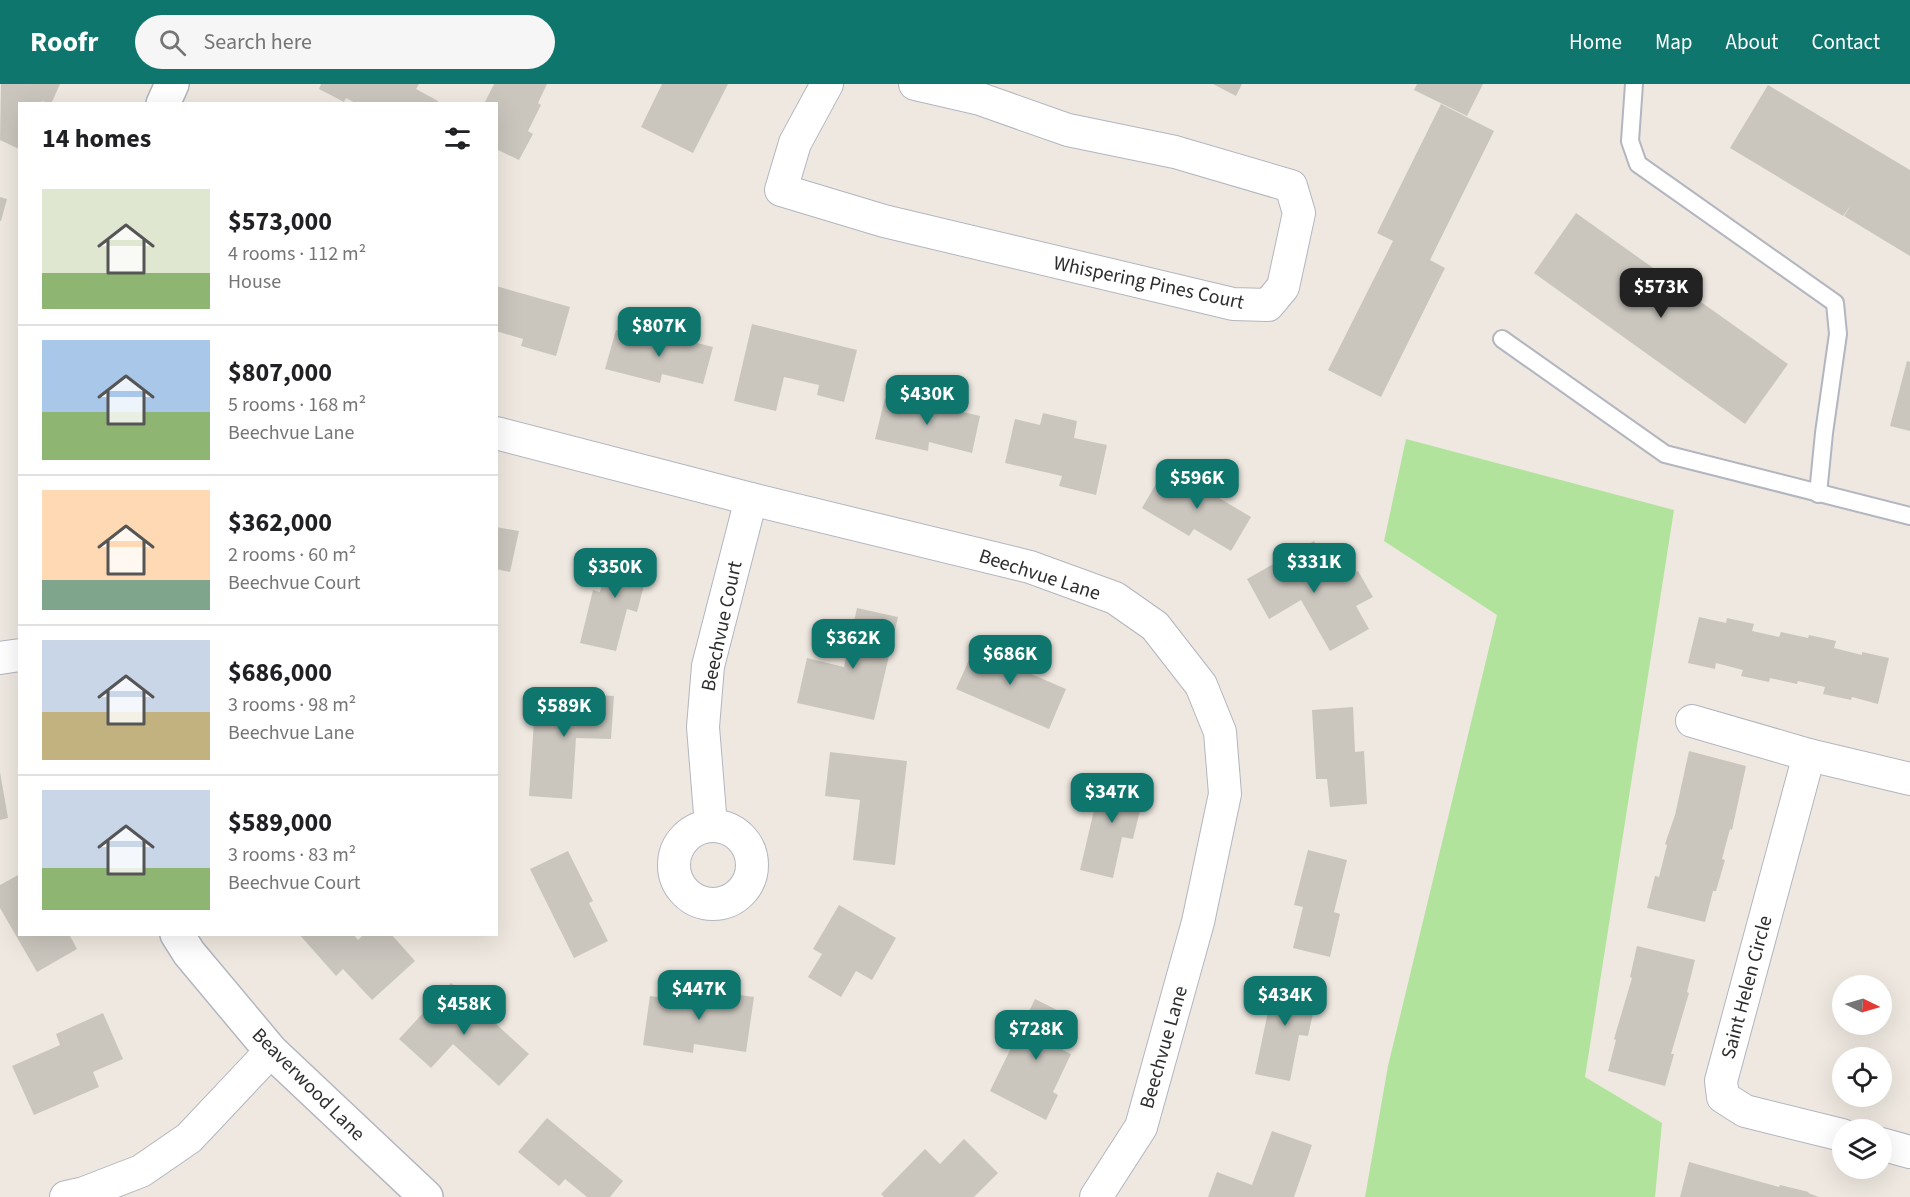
<!DOCTYPE html>
<html lang="en">
<head>
<meta charset="utf-8">
<style>
  :root { --surface:#fff; --page:#f6f6f6; --text:#202124; --muted:#757577; --line:#e0e0e0; --accent:#0f766e }
  body { margin:0; font-family:"Source Sans 3",sans-serif; background:var(--page); color:var(--text); height:100vh; display:flex; flex-direction:column; font-size:22px; white-space:nowrap }
  * { box-sizing:border-box; margin:0 }
  p { font-size:20px; color:var(--muted) }
  .icon { flex:none; width:33px; height:33px; fill:none; stroke:currentColor; stroke-width:2; stroke-linecap:round; stroke-linejoin:round }
  .map { position:relative; flex:1; overflow:hidden }
  .details { position:absolute; left:18px; top:18px; width:480px; height:834px; display:flex; flex-direction:column; background:var(--surface); border-radius:0px; box-shadow:0 6px 24px #0002 }
  .details>* { flex:none }
  .needle { width:39px; rotate:95deg }
  .controls { position:absolute; left:1832px; top:891px; display:grid; gap:12px }
  .controls a { display:grid; place-items:center; width:60px; height:60px; border-radius:50%; background:var(--surface); box-shadow:0 6px 24px #0002; font-size:30px }
  .price { position:absolute; translate:-50% -51px; padding:0 14px; border-radius:12px; background:var(--accent); color:#fff; font-size:20px; line-height:39px; filter:drop-shadow(0 2px 3px #0008) }
  .price::after { content:''; position:absolute; left:50%; top:36px; width:18px; height:14px; margin-left:-9px; background:inherit; clip-path:polygon(0 0,100% 0,50% 100%) }
  .price.current { background:#222; color:#fff }
  ul { padding:0; list-style:none }
  li { display:flex; align-items:center; gap:18px; height:150px; padding:0 24px }
  li+li { border-top:2px solid var(--line) }
  li span { display:grid; place-items:center; flex:none; width:168px; height:120px; border-radius:0px; color:#555 }
  li>.icon { margin-inline-start:auto }
  span .icon { width:72px; height:72px; fill:#fffc; stroke-width:1 }
  li b { font-size:26px }
  h2 { display:flex; justify-content:space-between; align-items:center; height:72px; padding:0 24px; font-size:26px }
  header { display:flex; align-items:center; gap:36px; box-sizing:border-box; height:84px; padding:0 30px; background:var(--accent); color:#fff }
  header strong { font-size:28px }
  nav { display:flex; gap:33px; margin-inline-start:auto; font-size:21px }
  .search { width:420px; height:54px; background:var(--page); display:flex; align-items:center; gap:15px; box-sizing:border-box; padding:0 21px; border-radius:33px; color:var(--muted); font-size:22px }
  .map>svg:first-child { display:block }
</style>
</head>
<body>
<header>
<strong>Roofr</strong>
<div class="search"><svg class="icon" aria-label="search" viewBox="0 0 24 24"><circle cx="10" cy="10" r="6"/><path d="M15 15l6 6"/></svg>Search here</div>
<nav><a>Home</a><a>Map</a><a>About</a><a>Contact</a></nav>
</header>
<div class="map">
<svg width="1910" height="1113" viewBox="0 0 1910 1113">
  <rect width="100%" height="100%" fill="#eee8e0"/>
  <path fill="#b2e39d" d="M 1406,355 L 1674,426 L 1585,993 L 1662,1039 L 1655,1113 L 1365,1113 L 1388,982 L 1497,531 L 1384,457 Z"/>
  <g fill="#cac6be">
    <path d="M 1,0 L 60,0 L 51,20 L 42,17 L 41,20 L 20,20 L 19,65 L 0,56 Z"/>
    <path d="M 321,0 L 419,0 L 416,5 L 438,17 L 437,20 L 357,20 L 346,14 L 344,18 L 319,5 Z"/>
    <path d="M 494,0 L 547,0 L 538,19 L 541,21 L 528,47 L 533,50 L 519,76 L 496,65 L 496,20 L 484,20 Z"/>
    <path d="M 662,0 L 728,0 L 693,69 L 641,43 Z"/>
    <path d="M 1213,0 L 1242,0 L 1236,12 Z"/>
    <path d="M 1417,0 L 1483,0 L 1467,32 L 1414,6 Z"/>
    <path d="M 1768,1 L 1910,86 L 1910,172 L 1844,132 L 1851,121 L 1843,132 L 1730,64 Z"/>
    <path d="M 1441,20 L 1494,47 L 1430,176 L 1445,184 L 1381,313 L 1328,286 L 1393,157 L 1377,149 Z"/>
    <path d="M 0,113 L 7,115 L 1,137 L 0,137 Z"/>
    <path d="M 1576,129 L 1788,280 L 1745,340 L 1534,189 Z"/>
    <path d="M 496,202 L 570,223 L 556,272 L 521,262 L 523,255 L 496,247 Z"/>
    <path d="M 752,240 L 857,266 L 844,318 L 817,311 L 819,301 L 784,293 L 776,327 L 734,317 Z"/>
    <path d="M 616,246 L 663,259 L 665,251 L 713,263 L 703,300 L 662,290 L 660,299 L 605,285 Z"/>
    <path d="M 1907,277 L 1910,278 L 1910,347 L 1890,342 Z"/>
    <path d="M 885,314 L 929,325 L 930,320 L 980,332 L 972,369 L 929,358 L 928,367 L 875,355 Z"/>
    <path d="M 1043,329 L 1077,337 L 1074,354 L 1107,361 L 1096,411 L 1059,402 L 1062,392 L 1005,379 L 1015,335 L 1040,341 Z"/>
    <path d="M 1198,386 L 1215,397 L 1209,408 L 1251,433 L 1231,467 L 1194,445 L 1189,452 L 1142,424 L 1163,388 L 1188,403 Z"/>
    <path d="M 496,443 L 519,447 L 510,488 L 496,485 Z"/>
    <path d="M 1314,457 L 1337,498 L 1358,487 L 1373,513 L 1356,522 L 1369,545 L 1330,567 L 1301,516 L 1269,535 L 1247,495 Z"/>
    <path d="M 611,465 L 651,475 L 637,528 L 627,525 L 616,567 L 580,559 L 593,506 L 600,508 Z"/>
    <path d="M 857,524 L 898,533 L 874,636 L 797,619 L 807,574 L 844,583 Z"/>
    <path d="M 1699,533 L 1726,539 L 1727,534 L 1754,540 L 1752,547 L 1779,553 L 1781,548 L 1808,554 L 1809,551 L 1836,557 L 1834,564 L 1862,571 L 1862,568 L 1889,574 L 1878,620 L 1852,613 L 1851,616 L 1823,610 L 1825,603 L 1798,597 L 1797,600 L 1770,594 L 1769,598 L 1741,592 L 1743,586 L 1716,579 L 1715,585 L 1688,579 Z"/>
    <path d="M 978,556 L 1014,572 L 1010,581 L 1066,605 L 1049,645 L 956,605 Z"/>
    <path d="M 536,607 L 614,612 L 611,655 L 576,654 L 572,715 L 529,712 Z"/>
    <path d="M 1353,623 L 1355,668 L 1364,667 L 1367,720 L 1330,723 L 1327,695 L 1316,695 L 1312,626 Z"/>
    <path d="M 1689,667 L 1746,682 L 1732,746 L 1730,745 L 1722,775 L 1725,776 L 1716,807 L 1713,807 L 1705,838 L 1647,824 L 1655,792 L 1659,793 L 1667,761 L 1665,760 L 1675,731 Z"/>
    <path d="M 830,668 L 907,677 L 895,781 L 853,776 L 860,716 L 825,712 Z"/>
    <path d="M 0,688 L 8,734 L 0,736 Z"/>
    <path d="M 1102,692 L 1146,702 L 1133,755 L 1122,753 L 1113,794 L 1080,786 Z"/>
    <path d="M 1308,766 L 1347,776 L 1334,828 L 1340,830 L 1330,873 L 1293,864 L 1303,823 L 1294,821 Z"/>
    <path d="M 568,767 L 593,817 L 589,819 L 608,857 L 574,874 L 530,785 Z"/>
    <path d="M 20,790 L 20,850 L 69,850 L 77,865 L 37,888 L 0,824 L 0,801 Z"/>
    <path d="M 839,821 L 896,854 L 872,896 L 856,887 L 841,913 L 808,893 L 822,870 L 813,865 Z"/>
    <path d="M 299,850 L 353,850 L 358,856 L 364,850 L 391,850 L 415,877 L 372,916 L 343,885 L 336,892 Z"/>
    <path d="M 1637,862 L 1695,876 L 1687,908 L 1689,909 L 1671,970 L 1674,970 L 1665,1002 L 1608,987 L 1616,956 L 1614,955 L 1632,894 L 1630,893 Z"/>
    <path d="M 1275,894 L 1319,903 L 1308,952 L 1299,951 L 1290,997 L 1255,990 Z"/>
    <path d="M 451,899 L 529,970 L 499,1002 L 453,960 L 431,984 L 399,955 Z"/>
    <path d="M 681,903 L 754,913 L 746,968 L 694,960 L 693,969 L 643,961 L 650,912 L 679,916 Z"/>
    <path d="M 1035,915 L 1077,936 L 1063,966 L 1071,970 L 1053,1008 L 1058,1011 L 1046,1036 L 990,1007 Z"/>
    <path d="M 103,929 L 123,975 L 93,988 L 99,1003 L 34,1031 L 12,982 L 60,961 L 56,950 Z"/>
    <path d="M 547,1034 L 623,1097 L 610,1113 L 587,1113 L 565,1095 L 559,1102 L 518,1068 Z"/>
    <path d="M 1272,1047 L 1312,1061 L 1294,1113 L 1208,1113 L 1217,1088 L 1252,1101 Z"/>
    <path d="M 964,1055 L 998,1089 L 974,1113 L 884,1113 L 881,1110 L 925,1065 L 940,1080 Z"/>
    <path d="M 1689,1078 L 1779,1103 L 1780,1101 L 1809,1108 L 1808,1109 L 1819,1113 L 1680,1113 Z"/>
  </g>
  <g fill="none" stroke-linecap="round" stroke-linejoin="round">
    <defs>
      <g id="service">
        <path d="M 1634,0 L 1630,57 L 1638,80 L 1835,219 L 1838,250 L 1824,349 L 1818,410"/>
        <path d="M 1502,255 L 1665,370 L 1910,432"/>
      </g>
      <g id="minor">
        <path d="M 827,0 L 795,59 L 781,106 L 884,137 L 1233,220 L 1268,221 L 1283,203 L 1299,129 L 1291,102 L 1175,68 L 1068,46 L 980,15 L 915,0"/>
        <path d="M 496,349 L 751,415 L 1030,483 L 1115,514 L 1155,542 L 1201,601 L 1220,648 L 1225,710 L 1198,838 L 1141,1043 L 1096,1113"/>
        <path d="M 0,574 L 20,571"/>
        <path d="M 1692,637 L 1809,671 L 1910,695"/>
        <path d="M 1809,671 L 1721,997 L 1723,1013 L 1745,1027 L 1842,1051"/>
        <path d="M 711,742 L 703,643 L 708,582 L 751,415"/>
        <circle cx="713" cy="781" r="39"/>
        <path d="M 1881,1060 L 1910,1068"/>
        <path d="M 66,1113 L 84,1109 L 141,1087 L 189,1054 L 271,967"/>
      </g>
      <g id="tertiary">
        <path d="M 163,20 L 172,0"/>
        <path d="M 177,850 L 189,869 L 271,967 L 426,1113"/>
      </g>
    </defs>
    <use href="#service" stroke="#b3b5c0" stroke-width="20"/>
    <use href="#minor" stroke="#b3b5c0" stroke-width="34"/>
    <use href="#tertiary" stroke="#b3b5c0" stroke-width="36"/>
    <use href="#service" stroke="#fff" stroke-width="16"/>
    <use href="#minor" stroke="#fff" stroke-width="32"/>
    <use href="#tertiary" stroke="#fff" stroke-width="33"/>
  </g>
  <g text-anchor="middle" stroke-width="6" stroke-linejoin="round" paint-order="stroke">
    <g font-size="20" fill="#2d2d2d" stroke="#fff">
      <text transform="translate(1149 198) rotate(12)" y="7">Whispering Pines Court</text>
      <text transform="translate(1040 490) rotate(18)" y="7">Beechvue Lane</text>
      <text transform="translate(721 542) rotate(-78)" y="7">Beechvue Court</text>
      <text transform="translate(1746 903) rotate(-75)" y="7">Saint Helen Circle</text>
      <text transform="translate(1163 963) rotate(-74)" y="7">Beechvue Lane</text>
      <text transform="translate(309 1000) rotate(45)" y="7">Beaverwood Lane</text>
    </g>
  </g>
</svg>
<div class="controls">
<a><svg class="needle" viewBox="-14 -14 28 28"><path d="M0-13l5 13h-10z" fill="#e53935"/><path d="M0 13l5-13h-10z" fill="#757577"/></svg></a>
<a><svg class="icon" aria-label="locate" viewBox="0 0 24 24"><circle cx="12" cy="12" r="6"/><path d="M12 2v4M12 18v4M2 12h4M18 12h4"/></svg></a>
<a><svg class="icon" aria-label="layers" viewBox="0 0 24 24"><path d="M12 4l9 5-9 5-9-5zM3 14l9 5 9-5"/></svg></a>
</div>
<b class="price current" style="left:1661px;top:235px">$573K</b>
<b class="price" style="left:659px;top:274px">$807K</b>
<b class="price" style="left:927px;top:342px">$430K</b>
<b class="price" style="left:1197px;top:426px">$596K</b>
<b class="price" style="left:1314px;top:510px">$331K</b>
<b class="price" style="left:615px;top:515px">$350K</b>
<b class="price" style="left:853px;top:586px">$362K</b>
<b class="price" style="left:1010px;top:602px">$686K</b>
<b class="price" style="left:564px;top:654px">$589K</b>
<b class="price" style="left:1112px;top:740px">$347K</b>
<b class="price" style="left:699px;top:937px">$447K</b>
<b class="price" style="left:1285px;top:943px">$434K</b>
<b class="price" style="left:464px;top:952px">$458K</b>
<b class="price" style="left:1036px;top:977px">$728K</b>
<section class="details">
<h2>14 homes<svg class="icon" aria-label="filters" viewBox="0 0 24 24"><path d="M4 7h16M4 17h16"/><circle cx="9" cy="7" r="2"/><circle cx="15" cy="17" r="2"/></svg></h2>
<ul>
<li><span style="background:linear-gradient(#dfe7d0 70%,#8fb573 0)"><svg class="icon" aria-label="home" viewBox="0 0 24 24"><path d="M3 11l9-7 9 7M6 9v11h12V9"/></svg></span><div><b>$573,000</b><p>4 rooms · 112 m²</p><p>House</p></div></li>
<li><span style="background:linear-gradient(#a9c7e8 60%,#8fb573 0)"><svg class="icon" aria-label="home" viewBox="0 0 24 24"><path d="M3 11l9-7 9 7M6 9v11h12V9"/></svg></span><div><b>$807,000</b><p>5 rooms · 168 m²</p><p>Beechvue Lane</p></div></li>
<li><span style="background:linear-gradient(#ffd9b3 75%,#7fa58c 0)"><svg class="icon" aria-label="home" viewBox="0 0 24 24"><path d="M3 11l9-7 9 7M6 9v11h12V9"/></svg></span><div><b>$362,000</b><p>2 rooms · 60 m²</p><p>Beechvue Court</p></div></li>
<li><span style="background:linear-gradient(#c9d6e8 60%,#c2b280 0)"><svg class="icon" aria-label="home" viewBox="0 0 24 24"><path d="M3 11l9-7 9 7M6 9v11h12V9"/></svg></span><div><b>$686,000</b><p>3 rooms · 98 m²</p><p>Beechvue Lane</p></div></li>
<li><span style="background:linear-gradient(#c9d6e8 65%,#8fb573 0)"><svg class="icon" aria-label="home" viewBox="0 0 24 24"><path d="M3 11l9-7 9 7M6 9v11h12V9"/></svg></span><div><b>$589,000</b><p>3 rooms · 83 m²</p><p>Beechvue Court</p></div></li>
</ul>
</section>
</div>
</body>
</html>
